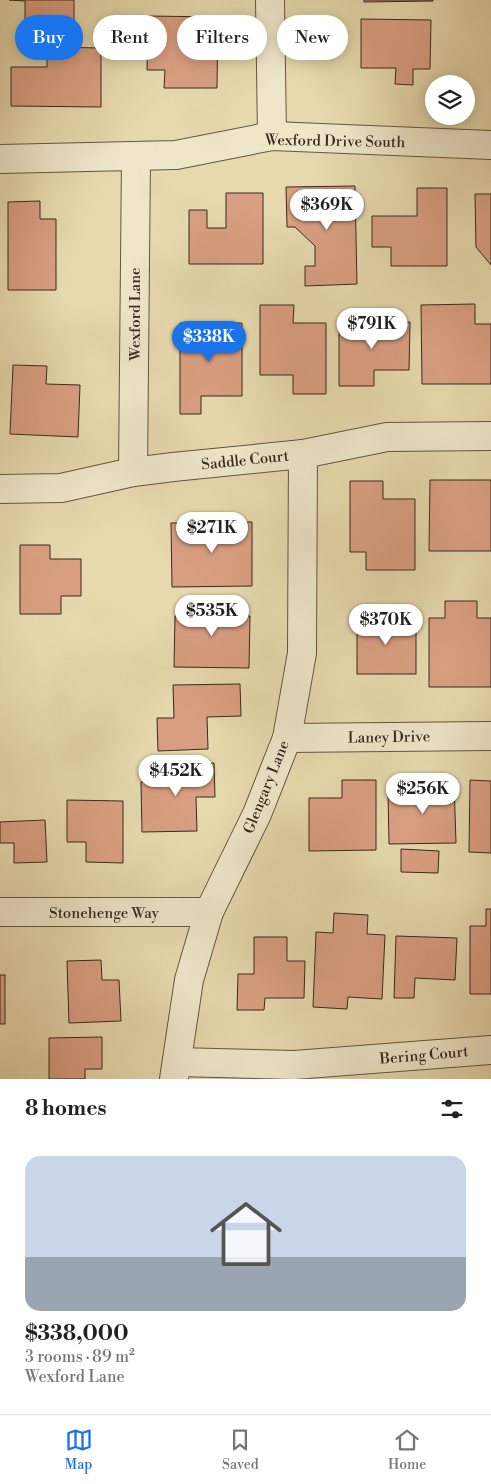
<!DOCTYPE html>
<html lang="en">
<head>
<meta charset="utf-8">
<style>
  :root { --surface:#fff; --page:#f6f6f6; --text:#222; --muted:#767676; --line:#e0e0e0; --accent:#1a73e8 }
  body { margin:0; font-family:"Libre Bodoni",serif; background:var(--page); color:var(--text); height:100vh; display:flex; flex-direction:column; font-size:19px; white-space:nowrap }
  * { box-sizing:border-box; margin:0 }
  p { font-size:16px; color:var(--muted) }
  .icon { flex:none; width:28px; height:28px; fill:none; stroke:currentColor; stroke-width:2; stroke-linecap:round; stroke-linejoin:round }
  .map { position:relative; height:1079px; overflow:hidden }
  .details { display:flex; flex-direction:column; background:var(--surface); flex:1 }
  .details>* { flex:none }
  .top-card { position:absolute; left:15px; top:15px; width:461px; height:45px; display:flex; gap:10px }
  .controls { position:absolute; left:425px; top:75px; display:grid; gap:10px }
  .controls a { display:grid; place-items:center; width:50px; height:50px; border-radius:50%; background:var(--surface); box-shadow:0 2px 12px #0003; font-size:25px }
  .price { position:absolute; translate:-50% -42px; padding:0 11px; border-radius:18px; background:#fff; color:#222; font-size:16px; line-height:32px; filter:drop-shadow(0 1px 2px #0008) }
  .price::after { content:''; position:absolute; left:50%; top:30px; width:15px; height:11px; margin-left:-8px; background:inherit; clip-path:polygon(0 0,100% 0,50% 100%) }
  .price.current { background:var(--accent); color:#fff }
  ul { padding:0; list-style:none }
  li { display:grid; align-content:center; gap:10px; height:265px; padding:0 25px }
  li+li { border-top:1px solid var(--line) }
  li span { display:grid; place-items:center; height:155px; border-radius:15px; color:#555 }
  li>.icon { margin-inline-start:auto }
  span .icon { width:90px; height:90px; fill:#fffc; stroke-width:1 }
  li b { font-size:21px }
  h2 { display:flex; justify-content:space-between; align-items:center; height:60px; padding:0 25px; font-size:21px }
  .pill { padding:0 18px; border-radius:22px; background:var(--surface); box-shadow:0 2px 12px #0003; font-size:18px; line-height:45px }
  .pill.current { background:var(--accent); color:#fff }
  .menu { display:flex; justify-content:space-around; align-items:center; height:70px; border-top:1px solid var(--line); background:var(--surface); font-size:14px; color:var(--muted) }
  .menu a { display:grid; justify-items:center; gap:2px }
  .menu .current { color:var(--accent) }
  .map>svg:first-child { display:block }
</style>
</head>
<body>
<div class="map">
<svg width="491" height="1079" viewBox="0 0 491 1079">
  <rect width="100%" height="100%" fill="#e7d9ae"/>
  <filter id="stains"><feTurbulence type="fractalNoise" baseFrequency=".004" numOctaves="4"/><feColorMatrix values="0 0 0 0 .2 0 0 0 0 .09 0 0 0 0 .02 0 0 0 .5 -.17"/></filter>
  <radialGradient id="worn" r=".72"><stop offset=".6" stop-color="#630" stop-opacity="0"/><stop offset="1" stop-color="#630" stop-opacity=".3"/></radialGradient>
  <g fill="#da9f82" stroke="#332a21">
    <path d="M 9,0 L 74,0 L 74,34 L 25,33 L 25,1 Z"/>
    <path d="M 364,0 L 433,0 L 433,1 L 364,2 Z"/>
    <path d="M 148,16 L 218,17 L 217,88 L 164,88 L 165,70 L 147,70 Z"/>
    <path d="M 361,19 L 431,20 L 430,69 L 413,69 L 413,85 L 395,84 L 396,68 L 361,68 Z"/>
    <path d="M 47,47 L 101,48 L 101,107 L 11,106 L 11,67 L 47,67 Z"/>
    <path d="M 355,186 L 357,284 L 305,286 L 305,266 L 315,266 L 315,246 L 295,227 L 287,227 L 286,187 Z"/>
    <path d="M 417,188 L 447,188 L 447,266 L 391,266 L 391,247 L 372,247 L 372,216 L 417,216 Z"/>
    <path d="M 226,193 L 263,193 L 263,264 L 189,264 L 189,210 L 207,210 L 207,228 L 226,228 Z"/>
    <path d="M 475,194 L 491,194 L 491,265 L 476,247 Z"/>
    <path d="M 40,201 L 40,219 L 56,219 L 56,290 L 8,290 L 8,202 Z"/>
    <path d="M 475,304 L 475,324 L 491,324 L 491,384 L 422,384 L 421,305 Z"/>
    <path d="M 260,305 L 294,305 L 293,323 L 326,323 L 326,394 L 293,394 L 293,375 L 260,375 Z"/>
    <path d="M 339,321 L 410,322 L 409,370 L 374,370 L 374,386 L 339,386 Z"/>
    <path d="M 180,323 L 242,323 L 242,396 L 201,396 L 201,414 L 180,414 Z"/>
    <path d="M 13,365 L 47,366 L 46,384 L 80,385 L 78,437 L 10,434 Z"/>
    <path d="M 430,480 L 491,480 L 491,551 L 429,551 Z"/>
    <path d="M 350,481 L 383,481 L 383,499 L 415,499 L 415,570 L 366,570 L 366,552 L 350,552 Z"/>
    <path d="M 252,522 L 252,586 L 172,587 L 171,523 Z"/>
    <path d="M 20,545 L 50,545 L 50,559 L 81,559 L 81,596 L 61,596 L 61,614 L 20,614 Z"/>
    <path d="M 194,599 L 231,599 L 231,616 L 250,616 L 249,668 L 174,667 L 175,616 L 193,616 Z"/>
    <path d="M 445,601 L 477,601 L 477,618 L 491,618 L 491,687 L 429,687 L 429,618 L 445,618 Z"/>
    <rect x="357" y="617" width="59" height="57"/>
    <path d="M 240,684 L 241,716 L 207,717 L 208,749 L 158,751 L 157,718 L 174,718 L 173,685 Z"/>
    <path d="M 214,763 L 215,797 L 196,797 L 197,831 L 142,832 L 141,782 L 159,781 L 159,765 Z"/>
    <path d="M 342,780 L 376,780 L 376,850 L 309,851 L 309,798 L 342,798 Z"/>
    <path d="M 470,780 L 491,781 L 491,853 L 469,852 Z"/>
    <path d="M 454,781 L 456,843 L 389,844 L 388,792 L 426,791 L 426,782 Z"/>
    <path d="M 67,800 L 123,801 L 123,863 L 86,862 L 86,842 L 67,842 Z"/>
    <path d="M 45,820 L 47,862 L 14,863 L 14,843 L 0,843 L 0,822 Z"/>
    <path d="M 401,849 L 439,851 L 438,873 L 401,872 Z"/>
    <path d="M 486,909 L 491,909 L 491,994 L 470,994 L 470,926 L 486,926 Z"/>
    <path d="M 334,913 L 368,915 L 367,934 L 385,935 L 382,999 L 348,997 L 347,1009 L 313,1007 L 316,932 L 333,933 Z"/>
    <path d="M 396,936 L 457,938 L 455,980 L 415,978 L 414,998 L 394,998 Z"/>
    <path d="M 254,937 L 287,937 L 287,961 L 305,961 L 304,998 L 265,998 L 264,1010 L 237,1010 L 238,974 L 254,974 Z"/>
    <path d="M 101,960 L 102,980 L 119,980 L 121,1021 L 69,1023 L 67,961 Z"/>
    <rect x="0" y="975" width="5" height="49"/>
    <path d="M 102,1037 L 102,1069 L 85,1069 L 85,1079 L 49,1079 L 49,1038 Z"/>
  </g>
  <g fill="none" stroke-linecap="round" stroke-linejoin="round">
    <defs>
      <g id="minor">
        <path d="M 270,0 L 272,136"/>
        <path d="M 0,159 L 176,155 L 272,136 L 491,145"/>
        <path d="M 133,472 L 136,157"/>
        <path d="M 0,489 L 61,488 L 133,472 L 173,467 L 303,454 L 387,437 L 491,436"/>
        <path d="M 287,738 L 491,736"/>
        <path d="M 0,912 L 209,912"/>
        <path d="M 177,1062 L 294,1065 L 491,1050"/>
        <path d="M 174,1079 L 189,980 L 209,912 L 257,814 L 287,738 L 302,653 L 303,454"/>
      </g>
    </defs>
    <use href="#minor" stroke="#605644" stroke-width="30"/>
    <use href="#minor" stroke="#efe6ca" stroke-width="28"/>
  </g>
  <g text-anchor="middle" stroke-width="4" stroke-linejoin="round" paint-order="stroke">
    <g font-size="15" fill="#332a21" stroke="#efe6ca">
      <text transform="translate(335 141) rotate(1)" y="5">Wexford Drive South</text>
      <text transform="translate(135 314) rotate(-90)" y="5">Wexford Lane</text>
      <text transform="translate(245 460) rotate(-6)" y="5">Saddle Court</text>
      <text transform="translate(389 737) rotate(-1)" y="5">Laney Drive</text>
      <text transform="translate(266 787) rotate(-68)" y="5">Glengary Lane</text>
      <text x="104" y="918">Stonehenge Way</text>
      <text transform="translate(424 1055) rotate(-5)" y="5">Bering Court</text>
    </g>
  </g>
  <rect width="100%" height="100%" filter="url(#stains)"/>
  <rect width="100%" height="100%" fill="url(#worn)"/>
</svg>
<div class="controls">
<a><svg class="icon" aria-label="layers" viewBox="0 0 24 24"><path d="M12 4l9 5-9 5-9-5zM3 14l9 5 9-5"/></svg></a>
</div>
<b class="price" style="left:327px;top:231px">$369K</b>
<b class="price" style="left:372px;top:350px">$791K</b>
<b class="price current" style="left:209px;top:363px">$338K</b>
<b class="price" style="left:212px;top:554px">$271K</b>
<b class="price" style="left:212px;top:637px">$535K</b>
<b class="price" style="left:386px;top:646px">$370K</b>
<b class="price" style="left:176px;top:797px">$452K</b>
<b class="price" style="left:423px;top:815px">$256K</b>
<div class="top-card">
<a class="pill current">Buy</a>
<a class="pill">Rent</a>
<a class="pill">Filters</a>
<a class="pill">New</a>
</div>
</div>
<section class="details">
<h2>8 homes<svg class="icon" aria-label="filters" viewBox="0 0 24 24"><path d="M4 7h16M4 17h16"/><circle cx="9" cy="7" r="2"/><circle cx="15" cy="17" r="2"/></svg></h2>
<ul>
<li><span style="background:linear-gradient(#c9d6e8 65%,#9aa5b1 0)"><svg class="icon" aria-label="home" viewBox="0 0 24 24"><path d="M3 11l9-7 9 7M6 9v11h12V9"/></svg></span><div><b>$338,000</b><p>3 rooms · 89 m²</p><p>Wexford Lane</p></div></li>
</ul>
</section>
<nav class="menu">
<a class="current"><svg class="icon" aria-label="map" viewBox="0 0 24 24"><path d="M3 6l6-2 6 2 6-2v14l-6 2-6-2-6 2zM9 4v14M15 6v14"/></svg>Map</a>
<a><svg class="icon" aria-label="saved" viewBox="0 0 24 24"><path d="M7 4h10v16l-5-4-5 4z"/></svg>Saved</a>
<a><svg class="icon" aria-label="home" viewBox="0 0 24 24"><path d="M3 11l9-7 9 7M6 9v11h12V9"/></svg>Home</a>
</nav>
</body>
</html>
